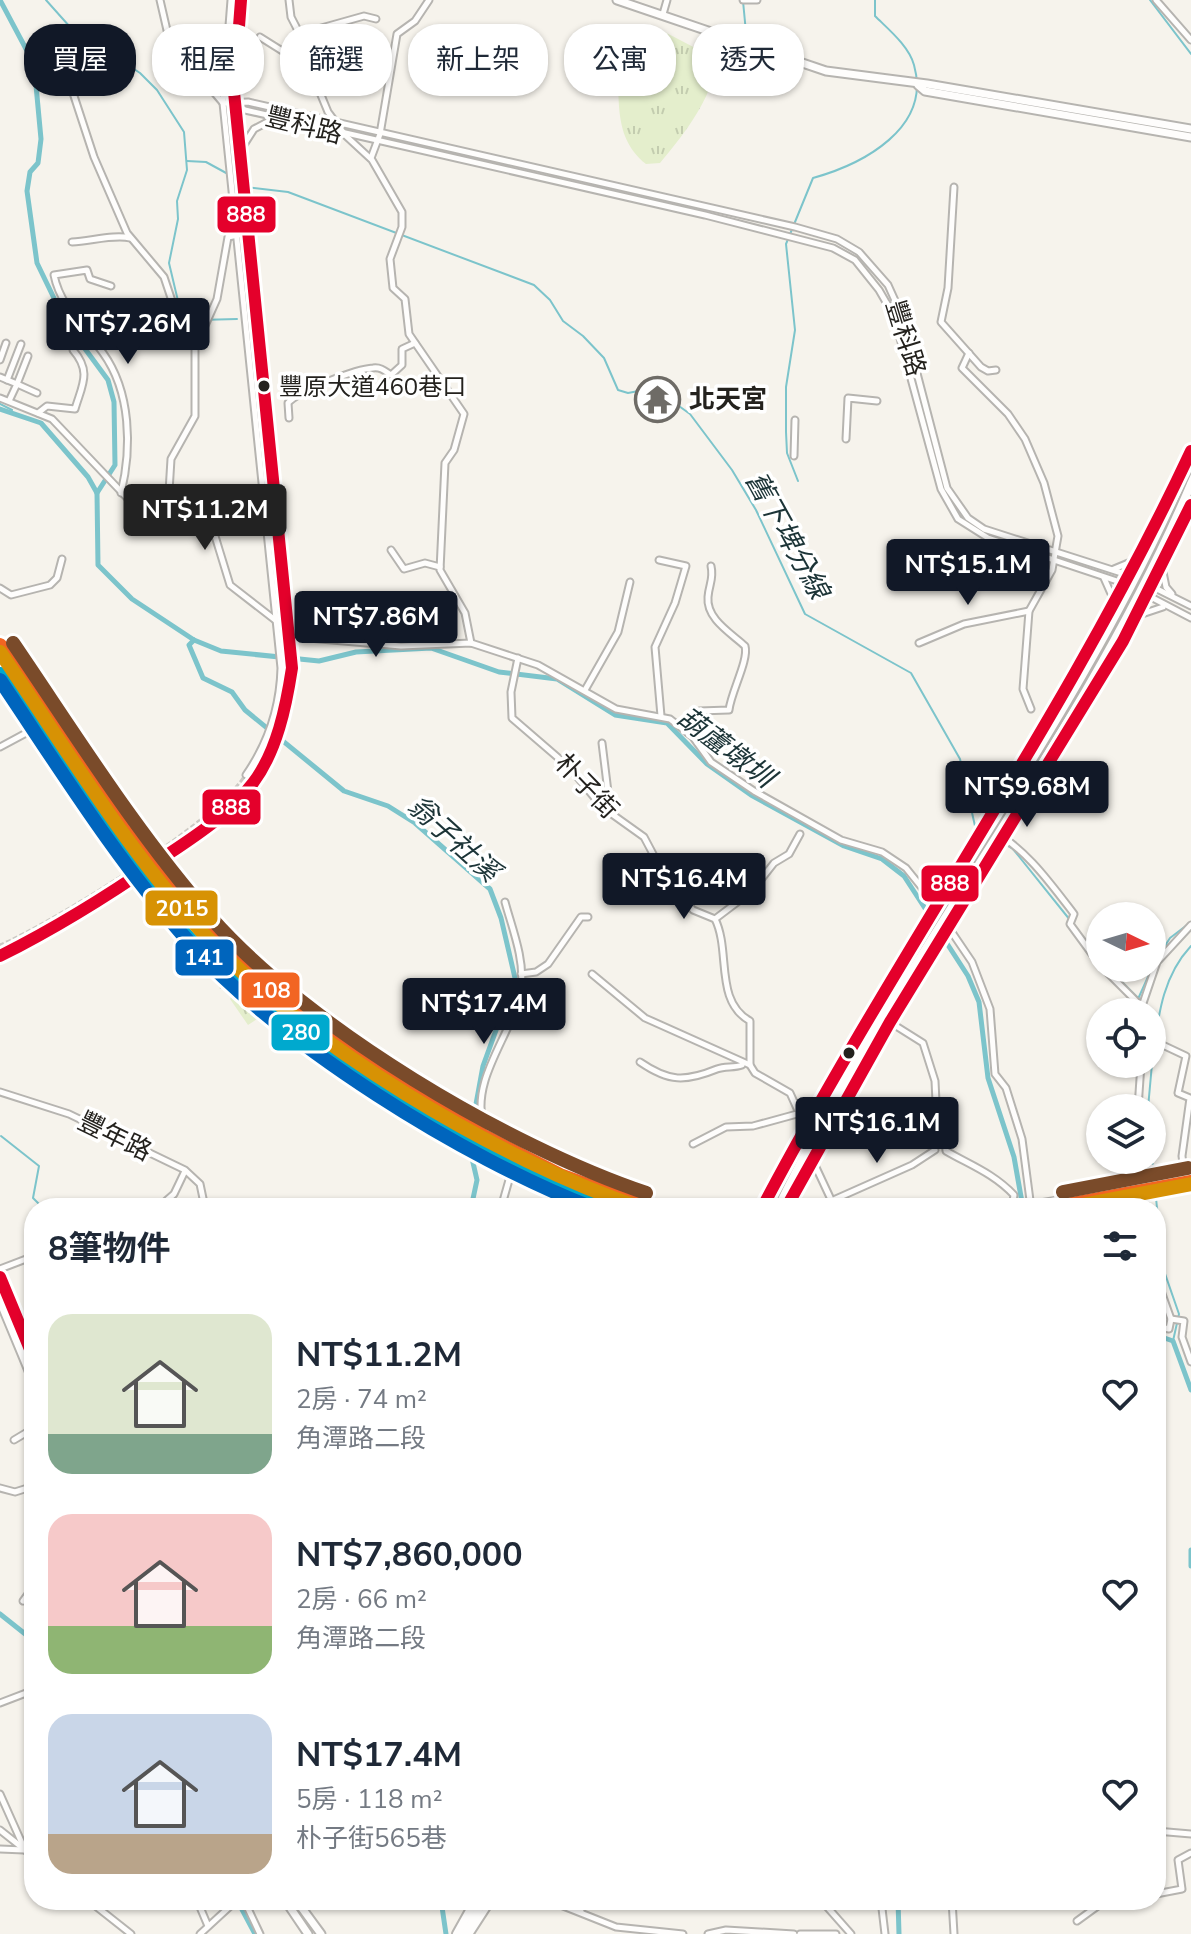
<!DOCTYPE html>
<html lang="zh-TW">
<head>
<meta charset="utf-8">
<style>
  :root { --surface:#fff; --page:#f2f2f3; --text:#1f2937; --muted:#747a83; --accent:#111827 }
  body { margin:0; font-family:"Nunito Sans","Noto Sans TC",sans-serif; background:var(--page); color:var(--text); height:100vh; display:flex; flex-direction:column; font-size:30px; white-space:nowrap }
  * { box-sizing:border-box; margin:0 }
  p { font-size:26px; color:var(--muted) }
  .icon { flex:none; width:44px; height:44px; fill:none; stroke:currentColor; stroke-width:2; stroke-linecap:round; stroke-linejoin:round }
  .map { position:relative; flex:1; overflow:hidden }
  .sheet { position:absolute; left:24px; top:1198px; width:1142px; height:712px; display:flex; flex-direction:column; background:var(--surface); border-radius:32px; box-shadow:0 2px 6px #0004 }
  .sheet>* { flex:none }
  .top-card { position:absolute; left:24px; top:24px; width:1144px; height:72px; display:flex; gap:16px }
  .needle { width:52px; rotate:95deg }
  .tools { position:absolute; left:1086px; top:902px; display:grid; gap:16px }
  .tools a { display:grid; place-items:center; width:80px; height:80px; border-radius:50%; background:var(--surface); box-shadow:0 2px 6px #0004; font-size:40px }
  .price { position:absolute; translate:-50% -68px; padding:0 18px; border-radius:8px; background:var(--accent); color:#fff; font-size:26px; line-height:52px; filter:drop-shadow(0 2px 4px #0008) }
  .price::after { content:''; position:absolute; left:50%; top:48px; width:24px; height:18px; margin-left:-12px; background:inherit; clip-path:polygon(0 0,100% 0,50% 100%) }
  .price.on { background:#222; color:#fff }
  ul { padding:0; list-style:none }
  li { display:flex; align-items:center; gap:24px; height:200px; padding:0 24px }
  li span { display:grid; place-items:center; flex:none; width:224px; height:160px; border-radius:24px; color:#555 }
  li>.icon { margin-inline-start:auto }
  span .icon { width:96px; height:96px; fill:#fffc; stroke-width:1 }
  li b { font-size:34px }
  h2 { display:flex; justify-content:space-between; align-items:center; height:96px; padding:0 24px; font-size:34px }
  .pill { padding:0 28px; border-radius:32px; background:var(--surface); box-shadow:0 2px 6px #0004; font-size:28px; line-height:72px }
  .pill.on { background:var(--accent); color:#fff }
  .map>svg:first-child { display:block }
</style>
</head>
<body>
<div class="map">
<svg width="1191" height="1934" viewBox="0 0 1191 1934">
  <defs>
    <pattern id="park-tufts" width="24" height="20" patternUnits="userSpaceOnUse" patternTransform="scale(2)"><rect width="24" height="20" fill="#e4eecc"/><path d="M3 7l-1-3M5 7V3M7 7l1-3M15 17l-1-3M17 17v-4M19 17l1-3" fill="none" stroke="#c3ccaf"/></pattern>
  </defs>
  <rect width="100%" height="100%" fill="#f6f3ec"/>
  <g fill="url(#park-tufts)">
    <path d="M 655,27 L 703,52 L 715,72 C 706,106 682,137 660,163 L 646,164 C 609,134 623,93 615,50 L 629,29 L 646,36 L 649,28 Z"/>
    <path d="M 166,897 L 205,936 L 238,976 L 274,1008 L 248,1025 L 230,999 L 232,995 L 226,983 L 220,989 L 213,968 L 198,952 L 199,946 L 180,928 L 178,920 L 161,901 Z"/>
  </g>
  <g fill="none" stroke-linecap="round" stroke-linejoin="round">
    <g stroke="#7cc4cb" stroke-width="2">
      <path d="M 46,0 L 87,46 L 95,52 L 108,52 L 140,73 L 157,90 L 184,132 L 187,170 L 177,201 L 178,219 L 169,263 L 178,301 L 199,320 L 237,319"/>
      <path d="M 1150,0 L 1191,54"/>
      <path d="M 743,1 L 747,43"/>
      <path d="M 187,161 L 206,162 L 228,174"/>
      <path d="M 246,187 L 288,192 L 534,285 L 550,300 L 563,321 L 583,336 L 604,358 L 618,390 L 628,393 L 654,388 L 690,414 L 732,470 L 756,510 L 805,614 L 911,673 L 960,759 L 975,826 L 982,830"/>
      <path d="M 0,404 L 12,410"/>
      <path d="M 798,481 L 787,453 L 786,432 L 786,387 L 795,330 L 786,244 L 813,178 C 863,164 932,128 914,65 C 909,46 888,29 875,16 L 875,0"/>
      <path d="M 1001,842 L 1013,849 L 1070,920"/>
      <path d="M 1093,951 L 1100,959"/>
      <path d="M 1156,960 L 1170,938 L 1191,922"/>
      <path d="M 1108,968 L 1137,997"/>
      <path d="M 1138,999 L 1152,968"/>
      <path d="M 1152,1061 C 1158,1020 1161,978 1191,946"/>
      <path d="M 1148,1108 L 1152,1064"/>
      <path d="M 1,1136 L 39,1166 L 33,1198 L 43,1208"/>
      <path d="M 1152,1158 L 1163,1268 L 1179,1314 L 1173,1341"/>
      <path d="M 1139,1160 L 1140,1183"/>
      <path d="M 1141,1189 L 1143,1208"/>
      <path d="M 1156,1285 L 1167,1327 L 1156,1364"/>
    </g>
    <g stroke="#7cc4cb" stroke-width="5">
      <path d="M 0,0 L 34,64 L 41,139 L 38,163 L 30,172 L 27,191 L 37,263 L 66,323 L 108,380 L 114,402 L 115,465 L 97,493"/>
      <path d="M 0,409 L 41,423 L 88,477 L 97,493 L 98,565 L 132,599 L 194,640 L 221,651 L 319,661 L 356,652 L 431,648 L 499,672 L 557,679 L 615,715 L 667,723 L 707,764 L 751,795 L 844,846 L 882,859 L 904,876 L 930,916"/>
      <path d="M 194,640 L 189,645 L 203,678 L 232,692 L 245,710 L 344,791 L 388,806 L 415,823 L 490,889 L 501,918 L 515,978 L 483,1066 L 474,1115 L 471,1154 L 477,1180 L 471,1208"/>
      <path d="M 937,928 L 968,976 L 979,1002 L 988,1078 L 1014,1157 L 1023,1208"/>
      <path d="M 1156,1335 L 1173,1341 L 1191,1390"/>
      <path d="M 1191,1550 L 1191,1566"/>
      <path d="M 0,1614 L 34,1641"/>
      <path d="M 237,1900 L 255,1934"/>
      <path d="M 441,1900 L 446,1934"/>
      <path d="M 898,1900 L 899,1934"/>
    </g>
    <g stroke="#ccc9c3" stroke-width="5" stroke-dasharray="5 2.5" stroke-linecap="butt">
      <path d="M 0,946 C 51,925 222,820 246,775"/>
      <path d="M 0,956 L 69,922 L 219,820 L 254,782"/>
    </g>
    <defs>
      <g id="minor">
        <path d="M 160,0 L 169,39 L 223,103 L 248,102 L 795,227 L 837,239 L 859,252 L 888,285 L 902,316 L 947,488 L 968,518 L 984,529 L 1131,576 L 1191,606"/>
        <path d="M 231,0 L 223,103 L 281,668 C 280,707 268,743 246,775"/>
        <path d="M 241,0 L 234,92 L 292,668 L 278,733 L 254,782"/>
        <path d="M 289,0 L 291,17 L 310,54 L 314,78 L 328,112 L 346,136 L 372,160 L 402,212 L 402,227 L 390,259 L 393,288 L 405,299 L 409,334 L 464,414 L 454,450 L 445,463 L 440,570 L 465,613 L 471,643"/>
        <path d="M 743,0 L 757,0"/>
        <path d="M 1156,0 L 1191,40"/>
        <path d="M 663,14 L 667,0"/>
        <path d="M 300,34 L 364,16 L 376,19"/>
        <path d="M 260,37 L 295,59 L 379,38"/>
        <path d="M 56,41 L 94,157 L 127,233 L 164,277 L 180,325 L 195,348 L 195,416 L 171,459 L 168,508"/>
        <path d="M 236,105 L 245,110 L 705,215 L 833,248 L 855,260 L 879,290 L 894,316 L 941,489 L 958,519 L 988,538 L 1126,584 L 1191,618"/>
        <path d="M 240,151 L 254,129 L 275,118"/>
        <path d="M 371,158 L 380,134 L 397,34 L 415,21 L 429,0"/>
        <path d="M 954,187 L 948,288 L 941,322 L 981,367 L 988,371 L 996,370"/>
        <path d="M 72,242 C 91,241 115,234 130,238"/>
        <path d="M 111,286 L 90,279 L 87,270 L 54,275 C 60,306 85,328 103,353 C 131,392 132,448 121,493"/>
        <path d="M 195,348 L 217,299 L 228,237 L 248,233"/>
        <path d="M 969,353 L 962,368 L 1008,414 L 1025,439 L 1044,483 L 1058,536 L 1052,570 L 1029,611 L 1023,689 L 1031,709"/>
        <path d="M 28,356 L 17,384 L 37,393"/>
        <path d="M 0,360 L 6,343"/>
        <path d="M 0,377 L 17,384 L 9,401"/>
        <path d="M 7,380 L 21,344"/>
        <path d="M 0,398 L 52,419 L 131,502 L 164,505 L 205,524 L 215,536 L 230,585 L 297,637 L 401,646 L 471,643 L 538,665 L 616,709 L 670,719 L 693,737 L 711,762 L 754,791 L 841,840 L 882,852 L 906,868 L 935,904"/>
        <path d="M 38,413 L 47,406 L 75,409 C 82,385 92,372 73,350"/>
        <path d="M 289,418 L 288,403 C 298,391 356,369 373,368 C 381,367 385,371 391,375 L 402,365 L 402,349 L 415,343"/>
        <path d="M 846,439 L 848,398 L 877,401"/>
        <path d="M 794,456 L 795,420"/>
        <path d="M 1185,487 L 1191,474"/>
        <path d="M 391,550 L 404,569 L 425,563 L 440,567"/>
        <path d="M 659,560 L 686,566 L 675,603 L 655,647 L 661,716"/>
        <path d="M 1162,567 L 1166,587 L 1172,594"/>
        <path d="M 1114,569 L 1138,559"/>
        <path d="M 1104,578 L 1116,605"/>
        <path d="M 0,588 L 11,595 L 50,585 L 57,578 L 62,559"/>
        <path d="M 1136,590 L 1164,533"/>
        <path d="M 1139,615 L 1163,607"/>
        <path d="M 919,643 L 964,624 L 1029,611"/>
        <path d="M 518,658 L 511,692 L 512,718 L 570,768 L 602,807 L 644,837 L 662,871 L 693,910 L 715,919 C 731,951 714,1001 750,1021 L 750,1065 L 755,1073 L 790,1093 L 804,1124"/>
        <path d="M 585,690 L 618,632 L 630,582"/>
        <path d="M 688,733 L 699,711 L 729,710 C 731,692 749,660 745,646 C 731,633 706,619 708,597 C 709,584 714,579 711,566"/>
        <path d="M 602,743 L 609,800 L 607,810"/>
        <path d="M 0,747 L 28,732 L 24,716"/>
        <path d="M 989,828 C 1026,849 1048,880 1074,914 L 1070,924 L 1100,965"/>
        <path d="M 505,902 C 512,928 525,960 521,987 C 515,1032 471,1076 483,1123 C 512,1161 627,1197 674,1208"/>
        <path d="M 715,919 L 752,891 L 774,863 L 789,854 L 800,834"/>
        <path d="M 949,928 L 972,962 L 990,1009 L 995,1074 L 1006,1088 L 1022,1139 L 1031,1208"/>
        <path d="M 1103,968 L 1140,1005"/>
        <path d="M 521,974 L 536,972 L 548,964 L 581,917 L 588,917"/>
        <path d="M 592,974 L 645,1018 L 750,1065"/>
        <path d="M 1140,1012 L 1157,962 L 1191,925"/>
        <path d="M 888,1021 L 923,1043 L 935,1081 L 937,1123 L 944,1132 L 946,1151 C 970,1165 993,1173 1014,1195 L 1012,1208"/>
        <path d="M 1152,1040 L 1186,1056 L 1178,1093 L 1190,1098 L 1182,1156 L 1185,1179"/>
        <path d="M 640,1062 C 669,1082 685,1082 717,1069 C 725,1066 734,1068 742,1065"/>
        <path d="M 0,1092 L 69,1114 L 185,1170 L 200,1184 L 205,1208"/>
        <path d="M 1138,1108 L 1141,1064"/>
        <path d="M 693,1144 L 726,1127 L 753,1126 L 797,1114"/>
        <path d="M 1142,1160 L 1146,1208"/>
        <path d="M 813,1161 L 835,1208"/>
        <path d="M 831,1201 L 912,1165 L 935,1150"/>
        <path d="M 1028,1205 L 1191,1178"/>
        <path d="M 158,1208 L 174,1194 L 185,1171"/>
        <path d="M 501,1208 L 511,1173 L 525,1154"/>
        <path d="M 762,1208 L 841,1059 L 1036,743 L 1119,600 L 1171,495"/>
        <path d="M 786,1208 L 890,1022 L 1123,641 L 1191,505"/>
        <path d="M 0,1269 L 34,1256"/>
        <path d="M 1156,1277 L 1171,1319 L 1169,1329 L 1156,1326"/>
        <path d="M 1171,1319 L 1184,1321 L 1182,1337 L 1191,1362"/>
        <path d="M 14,1440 L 34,1428"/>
        <path d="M 0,1488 L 15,1492 L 34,1486"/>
        <path d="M 23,1601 L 31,1590 L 34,1574"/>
        <path d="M 0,1703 L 34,1690"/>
        <path d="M 0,1794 L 25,1850"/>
        <path d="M 0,1830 L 34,1857"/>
        <path d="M 1156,1831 L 1191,1834"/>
        <path d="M 0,1849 L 24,1850"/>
        <path d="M 1156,1894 L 1182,1889 L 1178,1860 L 1191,1853"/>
        <path d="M 88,1900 L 131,1934"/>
        <path d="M 197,1900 L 208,1926"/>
        <path d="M 244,1900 L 260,1934"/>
        <path d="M 548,1900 L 616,1927 L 683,1934"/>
        <path d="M 579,1900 L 581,1912"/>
        <path d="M 821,1900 L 851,1934"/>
        <path d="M 881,1900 L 885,1934"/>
        <path d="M 952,1900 L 954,1934"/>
        <path d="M 1129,1900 L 1130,1900"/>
        <path d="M 1077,1921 L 1106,1900"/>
        <path d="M 200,1934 L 237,1900"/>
        <path d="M 470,1934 L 492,1900"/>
        <path d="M 708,1934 L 726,1930 L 794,1934"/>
        <path d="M 800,1934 L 836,1934"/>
      </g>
      <g id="major">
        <path d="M 617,0 L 826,71 L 927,84 L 1191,129"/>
        <path d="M 918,85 L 925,91 L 1191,137"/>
        <path d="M 0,1277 L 34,1359"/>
        <path d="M 0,1301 L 34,1383"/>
        <path d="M 285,1900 L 308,1934"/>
        <path d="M 296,1900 L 321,1934"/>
      </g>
      <g id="highway">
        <path d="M 457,1934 L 476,1900"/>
        <path d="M 465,1934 L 484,1900"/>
      </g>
    </defs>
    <use href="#minor" stroke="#b6b4b0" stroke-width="9"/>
    <use href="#major" stroke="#b6b4b0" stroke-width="11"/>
    <use href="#highway" stroke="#b6b4b0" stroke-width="12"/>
    <use href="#minor" stroke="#fefdfc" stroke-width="5"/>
    <use href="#major" stroke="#fefdfc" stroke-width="7"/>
    <use href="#highway" stroke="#fefdfc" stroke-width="8"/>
    <defs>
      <g id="highway-bridge">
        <path d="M 767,1208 C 895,951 1079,724 1191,459"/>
        <path d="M 778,1208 C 899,958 1082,741 1191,484"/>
      </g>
    </defs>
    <use href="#highway-bridge" stroke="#b6b4b0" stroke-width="12" stroke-linecap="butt"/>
    <use href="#highway-bridge" stroke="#fefdfc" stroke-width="8"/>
    <defs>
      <g id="bus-1">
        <path d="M 0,956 C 56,928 106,897 158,861 C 192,838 227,817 253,783 C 277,751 286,707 292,668 L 234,92 L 241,0"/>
        <path d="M 762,1208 C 898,950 1067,716 1191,451"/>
        <path d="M 786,1208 L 890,1022 L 1123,641 L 1191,505"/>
        <path d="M 0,1277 L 34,1359"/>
      </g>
    </defs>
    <use href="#bus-1" stroke="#fff" stroke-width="18"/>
    <use href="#bus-1" stroke="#e4002b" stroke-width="12"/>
    <defs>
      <g id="rail-1">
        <path d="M 0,645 L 86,772 L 191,916 L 250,975 L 385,1074 L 484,1136 L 560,1175 L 651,1208"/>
        <path d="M 1051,1208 L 1191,1182"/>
      </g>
      <path id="rail-2" d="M 0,674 C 57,758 113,847 178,926 C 216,971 264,1005 311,1040 C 403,1107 497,1169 604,1208"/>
      <g id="rail-3">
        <path d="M 0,652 C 65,747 125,847 202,932 C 304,1044 498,1160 641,1208"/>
        <path d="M 1066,1208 L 1191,1184"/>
      </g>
      <path id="rail-4" d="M 0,680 C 60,769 117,861 189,942 C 282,1045 463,1158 593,1208"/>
      <g id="rail-5">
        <path d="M 13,643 C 77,737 137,834 212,919 C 310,1029 507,1146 646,1193"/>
        <path d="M 1063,1192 L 1188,1168"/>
      </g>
    </defs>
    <use href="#rail-1" stroke="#fff" stroke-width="20"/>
    <use href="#rail-2" stroke="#fff" stroke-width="20"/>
    <use href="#rail-3" stroke="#fff" stroke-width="20"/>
    <use href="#rail-4" stroke="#fff" stroke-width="20"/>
    <use href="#rail-5" stroke="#fff" stroke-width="20"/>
    <use href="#rail-1" stroke="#f26522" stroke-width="14"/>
    <use href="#rail-2" stroke="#00a9ce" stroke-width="14"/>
    <use href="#rail-3" stroke="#d79204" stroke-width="14"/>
    <use href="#rail-4" stroke="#0065bd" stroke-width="14"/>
    <use href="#rail-5" stroke="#7a4b2a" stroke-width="14"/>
  </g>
  <defs>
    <symbol id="temple-ring" viewBox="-11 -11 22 22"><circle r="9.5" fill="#fff" stroke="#6e6b66" stroke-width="1.5"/><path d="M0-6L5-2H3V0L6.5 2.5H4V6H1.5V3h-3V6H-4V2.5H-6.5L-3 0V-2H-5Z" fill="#6e6b66"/></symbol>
  </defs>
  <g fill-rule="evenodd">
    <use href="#temple-ring" x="632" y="374" width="51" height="51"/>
  </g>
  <g fill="#24221e" stroke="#fff" stroke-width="3">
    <circle cx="264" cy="386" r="7"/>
    <circle cx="849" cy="1053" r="7"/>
  </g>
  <g text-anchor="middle" stroke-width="7" stroke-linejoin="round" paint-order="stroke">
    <g font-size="24" fill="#24221e" stroke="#fff" text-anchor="start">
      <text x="279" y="395">豐原大道460巷口</text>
    </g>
    <g font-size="26" fill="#24221e" stroke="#fff">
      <text transform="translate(304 125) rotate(14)" y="9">豐科路</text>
      <text transform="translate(906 338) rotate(73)" y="9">豐科路</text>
      <text transform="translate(587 786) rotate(46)" y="9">朴子街</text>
      <text transform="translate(115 1136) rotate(26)" y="9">豐年路</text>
    </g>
    <g font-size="26" font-weight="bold" fill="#24221e" stroke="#fff" text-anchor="start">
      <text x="689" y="408">北天宮</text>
    </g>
    <g font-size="28" font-style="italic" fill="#1c3437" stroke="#fff">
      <text transform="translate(788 535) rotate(61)" y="10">舊下埤分線</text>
      <text transform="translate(726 747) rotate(37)" y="10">葫蘆墩圳</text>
      <text transform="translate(454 838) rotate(42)" y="10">翁子社溪</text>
    </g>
  </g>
  <g stroke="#fff" stroke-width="3">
    <rect x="216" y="195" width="61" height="39" rx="8" fill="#e4002b"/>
    <rect x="201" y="788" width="61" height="38" rx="8" fill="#e4002b"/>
    <rect x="920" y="864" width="60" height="39" rx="8" fill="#e4002b"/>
    <rect x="144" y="889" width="75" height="38" rx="8" fill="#d79204"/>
    <rect x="174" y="938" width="61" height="39" rx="8" fill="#0065bd"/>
    <rect x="240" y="971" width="61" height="38" rx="8" fill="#f26522"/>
    <rect x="270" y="1013" width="61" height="39" rx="8" fill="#00a9ce"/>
  </g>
  <g font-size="22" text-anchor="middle" font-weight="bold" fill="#fff">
    <text x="246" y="222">888</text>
    <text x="231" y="815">888</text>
    <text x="950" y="891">888</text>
    <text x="182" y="916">2015</text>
    <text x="204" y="965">141</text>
    <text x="271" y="998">108</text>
    <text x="301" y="1040">280</text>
  </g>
</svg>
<div class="tools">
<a><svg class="needle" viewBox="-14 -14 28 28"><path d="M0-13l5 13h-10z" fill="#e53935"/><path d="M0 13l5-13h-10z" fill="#747a83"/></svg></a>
<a><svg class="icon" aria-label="locate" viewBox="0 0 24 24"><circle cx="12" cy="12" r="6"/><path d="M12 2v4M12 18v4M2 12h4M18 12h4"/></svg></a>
<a><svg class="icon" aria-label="layers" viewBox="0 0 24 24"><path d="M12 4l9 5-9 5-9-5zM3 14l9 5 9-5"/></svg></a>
</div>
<b class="price" style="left:128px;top:366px">NT$7.26M</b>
<b class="price on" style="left:205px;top:552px">NT$11.2M</b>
<b class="price" style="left:968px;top:607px">NT$15.1M</b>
<b class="price" style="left:376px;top:659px">NT$7.86M</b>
<b class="price" style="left:1027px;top:829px">NT$9.68M</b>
<b class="price" style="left:684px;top:921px">NT$16.4M</b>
<b class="price" style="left:484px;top:1046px">NT$17.4M</b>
<b class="price" style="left:877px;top:1165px">NT$16.1M</b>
<div class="top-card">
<a class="pill on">買屋</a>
<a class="pill">租屋</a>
<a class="pill">篩選</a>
<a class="pill">新上架</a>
<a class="pill">公寓</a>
<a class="pill">透天</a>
</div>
<section class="sheet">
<h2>8筆物件<svg class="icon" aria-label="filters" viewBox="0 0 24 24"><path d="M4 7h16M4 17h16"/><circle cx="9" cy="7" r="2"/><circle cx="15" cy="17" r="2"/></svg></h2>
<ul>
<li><span style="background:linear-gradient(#dfe7d0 75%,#7fa58c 0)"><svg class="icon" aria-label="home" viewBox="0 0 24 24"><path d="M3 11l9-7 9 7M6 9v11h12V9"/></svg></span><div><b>NT$11.2M</b><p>2房 · 74 m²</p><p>角潭路二段</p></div><svg class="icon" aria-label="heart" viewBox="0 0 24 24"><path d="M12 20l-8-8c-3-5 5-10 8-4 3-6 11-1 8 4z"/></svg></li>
<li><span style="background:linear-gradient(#f6c9c9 70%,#8fb573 0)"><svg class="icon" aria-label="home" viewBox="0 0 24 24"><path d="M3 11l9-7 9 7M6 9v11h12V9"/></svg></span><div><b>NT$7,860,000</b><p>2房 · 66 m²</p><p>角潭路二段</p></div><svg class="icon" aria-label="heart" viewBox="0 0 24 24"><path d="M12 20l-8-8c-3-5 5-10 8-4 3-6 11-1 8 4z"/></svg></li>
<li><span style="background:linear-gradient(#c9d6e8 75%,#b9a48a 0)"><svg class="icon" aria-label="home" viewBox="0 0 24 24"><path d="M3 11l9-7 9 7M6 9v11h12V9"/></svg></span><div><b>NT$17.4M</b><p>5房 · 118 m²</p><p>朴子街565巷</p></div><svg class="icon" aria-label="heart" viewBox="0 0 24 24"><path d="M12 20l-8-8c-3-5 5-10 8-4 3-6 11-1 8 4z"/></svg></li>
</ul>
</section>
</div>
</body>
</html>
